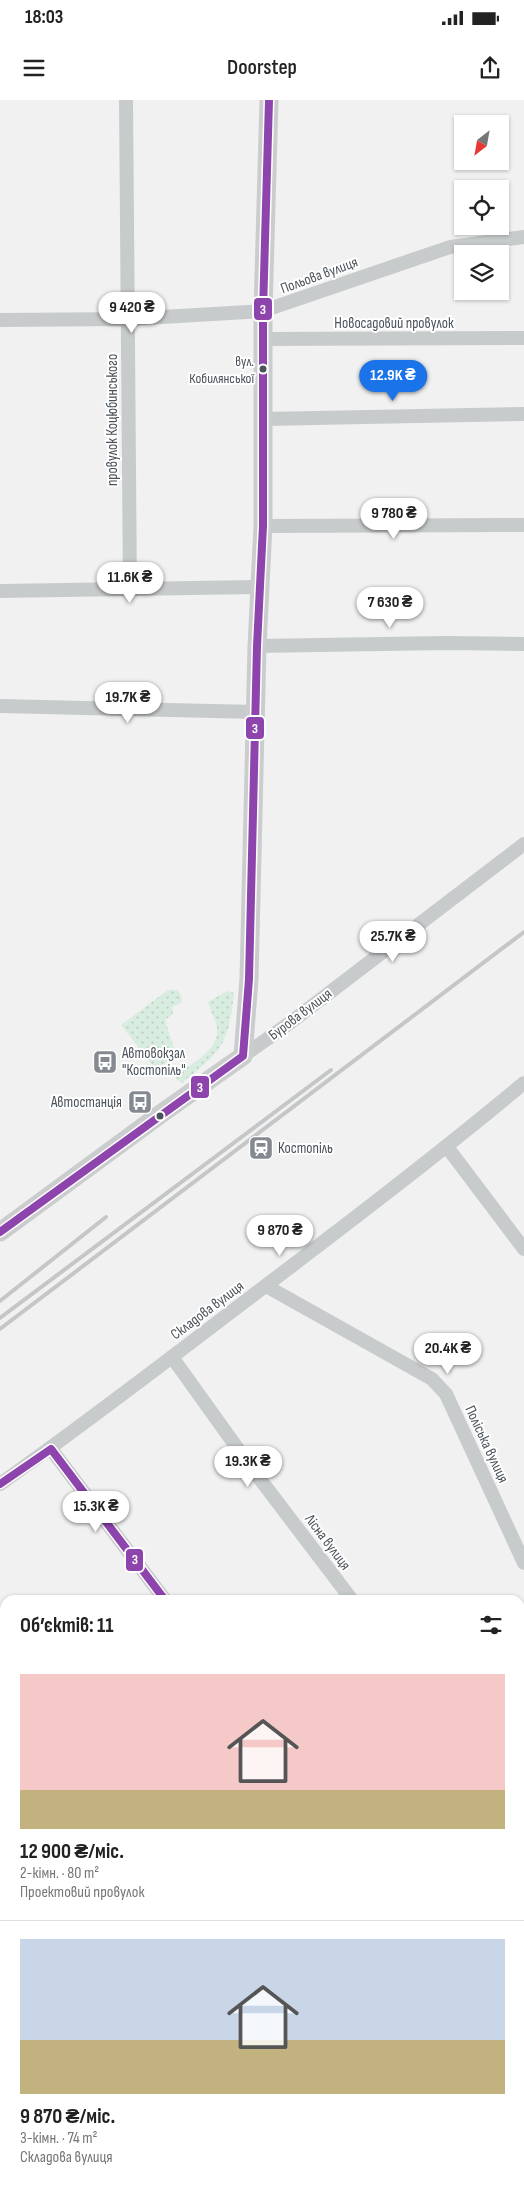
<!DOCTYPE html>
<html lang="uk">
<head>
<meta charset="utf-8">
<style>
  :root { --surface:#fff; --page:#f6f6f6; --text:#222; --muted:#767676; --line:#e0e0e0; --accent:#1a73e8 }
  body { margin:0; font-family:"Sofia Sans Condensed",sans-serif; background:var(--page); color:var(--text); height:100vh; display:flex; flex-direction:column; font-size:19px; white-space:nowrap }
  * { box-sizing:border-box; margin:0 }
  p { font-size:16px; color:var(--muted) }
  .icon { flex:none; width:28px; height:28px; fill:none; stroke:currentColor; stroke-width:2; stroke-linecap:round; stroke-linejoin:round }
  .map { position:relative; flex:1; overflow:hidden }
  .sheet { position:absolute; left:0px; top:1495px; width:525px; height:601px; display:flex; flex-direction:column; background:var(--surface); border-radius:15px 15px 0 0; box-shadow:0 1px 4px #0004 }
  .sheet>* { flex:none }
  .needle { width:32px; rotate:211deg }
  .buttons { position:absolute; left:454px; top:15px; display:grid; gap:10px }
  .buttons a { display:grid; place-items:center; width:55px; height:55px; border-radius:0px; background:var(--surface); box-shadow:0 1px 4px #0004; font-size:25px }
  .price { position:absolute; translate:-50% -42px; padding:0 11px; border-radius:18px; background:#fff; color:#222; font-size:16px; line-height:32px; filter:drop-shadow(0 1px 2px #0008) }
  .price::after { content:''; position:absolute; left:50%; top:30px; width:15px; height:11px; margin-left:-8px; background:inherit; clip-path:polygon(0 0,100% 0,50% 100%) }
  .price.current { background:var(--accent); color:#fff }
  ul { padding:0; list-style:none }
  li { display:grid; align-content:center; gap:10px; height:265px; padding:0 20px }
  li+li { border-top:1px solid var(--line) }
  li span { display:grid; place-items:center; height:155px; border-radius:0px; color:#555 }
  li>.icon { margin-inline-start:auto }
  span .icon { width:90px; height:90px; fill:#fffc; stroke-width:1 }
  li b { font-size:21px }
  h2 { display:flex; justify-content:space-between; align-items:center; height:60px; padding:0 20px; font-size:21px }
  .status { display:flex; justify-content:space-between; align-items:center; height:35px; padding:0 25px; background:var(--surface); direction:ltr }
  .status svg { height:14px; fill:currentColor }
  header { display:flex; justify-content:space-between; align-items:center; height:65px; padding:0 20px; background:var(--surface); font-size:22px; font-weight:600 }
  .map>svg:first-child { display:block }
</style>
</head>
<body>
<div class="status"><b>18:03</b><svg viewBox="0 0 49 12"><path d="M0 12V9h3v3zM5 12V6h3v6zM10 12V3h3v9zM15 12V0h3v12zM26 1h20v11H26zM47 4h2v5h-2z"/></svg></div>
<header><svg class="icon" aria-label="menu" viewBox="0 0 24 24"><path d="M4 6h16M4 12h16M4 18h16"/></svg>Doorstep<svg class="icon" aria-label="share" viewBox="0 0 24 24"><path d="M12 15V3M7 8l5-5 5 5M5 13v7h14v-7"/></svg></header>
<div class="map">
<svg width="524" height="2096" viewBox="0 0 524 2096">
  <defs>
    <pattern id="grass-dots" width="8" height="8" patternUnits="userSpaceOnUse" patternTransform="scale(1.25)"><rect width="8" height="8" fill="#d8eddf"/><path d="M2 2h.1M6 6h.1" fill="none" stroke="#bbcdc2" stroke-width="1.8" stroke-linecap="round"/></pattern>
  </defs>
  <rect width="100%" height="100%" fill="#f1f1f1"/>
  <g fill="url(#grass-dots)">
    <path d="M 168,890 L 178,890 L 182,898 L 181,903 L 172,907 L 173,914 L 165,920 L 176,955 L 156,970 L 121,925 Z"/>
    <path d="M 227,891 L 234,893 C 228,947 222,950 182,983 L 176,979 L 178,974 C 192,963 220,950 217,928 C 216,920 210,910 208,902 Z"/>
  </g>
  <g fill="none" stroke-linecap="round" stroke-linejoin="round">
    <g stroke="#c8cbcc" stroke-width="14">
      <path d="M 126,0 L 130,490"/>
      <path d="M 0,220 L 128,219 L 263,211 L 450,147 L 524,137"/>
      <path d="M 263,239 L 524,238"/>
      <path d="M 263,319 L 524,314"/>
      <path d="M 263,426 L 524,425"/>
      <path d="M 0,491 L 260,487"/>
      <path d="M 257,546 L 445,543 L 524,544"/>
      <path d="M 0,606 L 255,612"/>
      <path d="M 243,956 L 291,922 L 524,744"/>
      <path d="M 447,1047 L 524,1149"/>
      <path d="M 266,1186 L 432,1279 L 446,1294 L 524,1463"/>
      <path d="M 172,1257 L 253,1370 L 352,1500"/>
      <path d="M 51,1349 L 165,1500"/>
      <path d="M 0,1384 C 79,1328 155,1270 231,1212 C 330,1137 429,1062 524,983"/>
      <path d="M 520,1672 L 524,1672"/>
      <path d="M 0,1683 L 5,1682"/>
    </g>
    <path stroke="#caccce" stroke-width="19" d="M 0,1132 L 162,1013 L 243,956 L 249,879 L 257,546 L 263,426 L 263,211 L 269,0"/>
    <g stroke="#c4c6c7" stroke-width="4">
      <path d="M 0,1201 L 106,1117"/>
      <path d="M 0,1218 L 331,970"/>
      <path d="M 0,1229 L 524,832"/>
      <path d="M 520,1830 L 524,1829"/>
      <path d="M 520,1839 L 524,1838"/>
    </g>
    <defs>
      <g id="bus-1">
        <path d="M 0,1132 L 243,956 L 249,879 L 257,546 L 263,426 L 263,211 L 269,0"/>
        <path d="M 0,1384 L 51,1349 L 165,1500"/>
      </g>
    </defs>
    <use href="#bus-1" stroke="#fff" stroke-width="11"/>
    <use href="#bus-1" stroke="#8e44ad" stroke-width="8"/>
  </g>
  <defs>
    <symbol id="bus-square" viewBox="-11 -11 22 22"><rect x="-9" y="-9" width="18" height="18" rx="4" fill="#848a90" stroke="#fff"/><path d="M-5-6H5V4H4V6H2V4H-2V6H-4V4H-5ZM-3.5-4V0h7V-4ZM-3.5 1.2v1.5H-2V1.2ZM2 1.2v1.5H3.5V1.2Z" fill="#fff"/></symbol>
    <symbol id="station-square" viewBox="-11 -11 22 22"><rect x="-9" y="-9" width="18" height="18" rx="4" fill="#848a90" stroke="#fff"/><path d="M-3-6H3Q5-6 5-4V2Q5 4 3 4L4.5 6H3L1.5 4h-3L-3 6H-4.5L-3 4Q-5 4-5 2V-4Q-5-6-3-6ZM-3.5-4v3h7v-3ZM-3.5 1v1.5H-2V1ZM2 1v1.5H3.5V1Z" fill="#fff"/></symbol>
  </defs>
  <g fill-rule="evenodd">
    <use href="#bus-square" x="91" y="948" width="28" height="28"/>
    <use href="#bus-square" x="126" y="988" width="28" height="28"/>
    <use href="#station-square" x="247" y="1034" width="28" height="28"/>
  </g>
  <g fill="#4a535b" stroke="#fff" stroke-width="2">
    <circle cx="263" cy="269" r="4.5"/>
    <circle cx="160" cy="1016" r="4.5"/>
  </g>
  <g text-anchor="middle" stroke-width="4" stroke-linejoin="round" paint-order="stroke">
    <g font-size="14" fill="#4a535b" stroke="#fff" text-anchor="end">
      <text x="254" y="266">вул.<tspan x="254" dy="17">Кобилянської</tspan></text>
    </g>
    <g font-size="15" fill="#4a535b" stroke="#fff">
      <text transform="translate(319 175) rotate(-20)" y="5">Польова вулиця</text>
      <text x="394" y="228">Новосадовий провулок</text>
      <text transform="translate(112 320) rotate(-90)" y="5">провулок Коцюбинського</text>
      <text transform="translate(300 914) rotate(-37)" y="5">Бурова вулиця</text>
      <text transform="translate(207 1210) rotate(-37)" y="5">Складова вулиця</text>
      <text transform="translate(487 1344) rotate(65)" y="5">Поліська вулиця</text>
      <text transform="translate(328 1442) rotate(53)" y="5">Лісна вулиця</text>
    </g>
    <g font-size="15" fill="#4a535b" stroke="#fff" text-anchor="start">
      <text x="122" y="958">Автовокзал<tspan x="122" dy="17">"Костопіль"</tspan></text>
      <text x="122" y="1007" text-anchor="end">Автостанція</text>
      <text x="278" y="1053">Костопіль</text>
    </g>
  </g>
  <g stroke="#fff" stroke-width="2">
    <rect x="253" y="197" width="20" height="24" rx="5" fill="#8e44ad"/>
    <rect x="245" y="616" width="20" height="24" rx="5" fill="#8e44ad"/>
    <rect x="190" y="975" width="20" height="24" rx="5" fill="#8e44ad"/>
    <rect x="125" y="1448" width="19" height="24" rx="5" fill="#8e44ad"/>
  </g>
  <g font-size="14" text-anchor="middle" font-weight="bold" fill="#fff">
    <text x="263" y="214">3</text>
    <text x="255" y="633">3</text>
    <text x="200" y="992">3</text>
    <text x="135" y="1464">3</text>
  </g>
</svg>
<div class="buttons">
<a><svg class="needle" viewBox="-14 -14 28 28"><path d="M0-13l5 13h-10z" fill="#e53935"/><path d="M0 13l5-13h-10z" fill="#767676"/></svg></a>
<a><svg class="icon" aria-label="locate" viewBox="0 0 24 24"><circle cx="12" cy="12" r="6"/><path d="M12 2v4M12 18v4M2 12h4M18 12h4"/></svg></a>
<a><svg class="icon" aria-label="layers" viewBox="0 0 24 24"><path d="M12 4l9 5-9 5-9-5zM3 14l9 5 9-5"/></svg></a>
</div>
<b class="price" style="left:132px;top:234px">9 420 ₴</b>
<b class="price current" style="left:393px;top:302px">12.9K ₴</b>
<b class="price" style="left:394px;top:440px">9 780 ₴</b>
<b class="price" style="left:130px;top:504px">11.6K ₴</b>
<b class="price" style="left:390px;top:529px">7 630 ₴</b>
<b class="price" style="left:128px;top:624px">19.7K ₴</b>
<b class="price" style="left:393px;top:863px">25.7K ₴</b>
<b class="price" style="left:280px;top:1157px">9 870 ₴</b>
<b class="price" style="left:448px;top:1275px">20.4K ₴</b>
<b class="price" style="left:248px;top:1388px">19.3K ₴</b>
<b class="price" style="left:96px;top:1433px">15.3K ₴</b>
<section class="sheet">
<h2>Об’єктів: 11<svg class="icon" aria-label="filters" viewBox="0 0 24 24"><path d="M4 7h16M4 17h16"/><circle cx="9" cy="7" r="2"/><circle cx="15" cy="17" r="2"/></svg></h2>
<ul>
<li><span style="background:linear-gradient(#f6c9c9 75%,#c2b280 0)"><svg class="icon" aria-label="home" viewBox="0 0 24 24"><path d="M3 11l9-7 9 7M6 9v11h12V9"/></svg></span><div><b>12 900 ₴/міс.</b><p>2-кімн. · 80 m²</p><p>Проектовий провулок</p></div></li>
<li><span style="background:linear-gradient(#c9d6e8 65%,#c2b280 0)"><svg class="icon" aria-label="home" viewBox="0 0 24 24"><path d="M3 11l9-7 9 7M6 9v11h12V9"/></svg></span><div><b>9 870 ₴/міс.</b><p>3-кімн. · 74 m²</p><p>Складова вулиця</p></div></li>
</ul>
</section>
</div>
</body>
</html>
